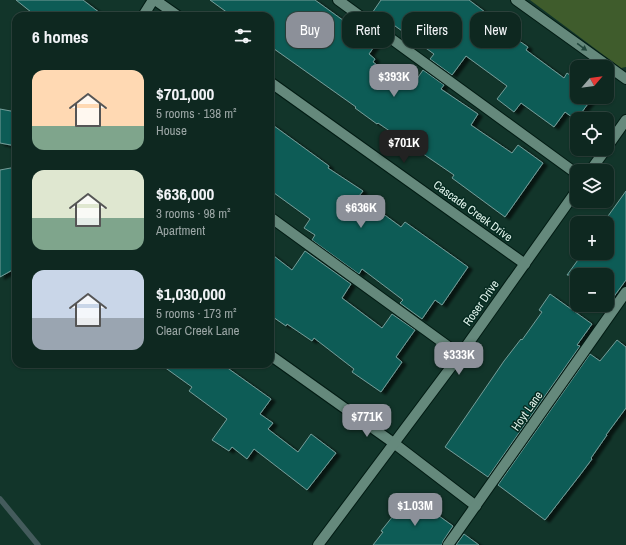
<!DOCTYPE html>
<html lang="en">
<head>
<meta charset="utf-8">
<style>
  :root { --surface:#0e2820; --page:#173029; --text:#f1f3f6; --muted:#9ba6a5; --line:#2e443e; --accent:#8c9099 }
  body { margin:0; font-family:"Archivo Narrow",sans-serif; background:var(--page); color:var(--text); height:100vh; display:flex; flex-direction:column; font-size:15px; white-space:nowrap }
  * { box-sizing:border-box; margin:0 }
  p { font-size:13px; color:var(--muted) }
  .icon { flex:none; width:22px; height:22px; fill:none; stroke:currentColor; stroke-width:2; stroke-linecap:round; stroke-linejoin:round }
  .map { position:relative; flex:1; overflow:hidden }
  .drawer { position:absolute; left:12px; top:12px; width:262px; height:356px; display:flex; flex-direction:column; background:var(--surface); border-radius:12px; box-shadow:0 1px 3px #0004,0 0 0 1px var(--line) }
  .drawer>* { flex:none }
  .top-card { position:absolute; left:286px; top:12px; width:280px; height:36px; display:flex; gap:8px }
  .needle { width:26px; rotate:62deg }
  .tools { position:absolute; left:570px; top:60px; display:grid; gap:8px }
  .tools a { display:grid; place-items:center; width:44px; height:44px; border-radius:8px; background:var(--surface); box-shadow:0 1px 3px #0004,0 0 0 1px var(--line); font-size:20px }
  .price { position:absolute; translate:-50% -34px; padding:0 9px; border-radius:8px; background:var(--accent); color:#fff; font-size:13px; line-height:26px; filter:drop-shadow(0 1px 2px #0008) }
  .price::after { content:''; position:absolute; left:50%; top:24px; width:12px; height:9px; margin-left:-6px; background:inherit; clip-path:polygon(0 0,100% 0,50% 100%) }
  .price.current { background:#222; color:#fff }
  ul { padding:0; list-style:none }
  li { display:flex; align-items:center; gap:12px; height:100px; padding:0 20px }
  li span { display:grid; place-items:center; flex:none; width:112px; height:80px; border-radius:12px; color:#555 }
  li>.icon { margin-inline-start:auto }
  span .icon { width:48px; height:48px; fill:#fffc; stroke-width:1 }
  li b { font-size:17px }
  h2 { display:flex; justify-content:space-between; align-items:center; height:48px; padding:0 20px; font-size:17px }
  .pill { padding:0 14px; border-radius:12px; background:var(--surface); box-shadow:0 1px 3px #0004,0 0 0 1px var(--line); font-size:14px; line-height:36px }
  .pill.current { background:var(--accent); color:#fff }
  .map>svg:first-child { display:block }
</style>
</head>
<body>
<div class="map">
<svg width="626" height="545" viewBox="0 0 626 545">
  <defs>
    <filter id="shadow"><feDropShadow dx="4.5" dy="2.5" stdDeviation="1" flood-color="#0009"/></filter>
  </defs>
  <rect width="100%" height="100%" fill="#12352a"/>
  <path fill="#3f5c2c" d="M 530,0 L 626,0 L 626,67 L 621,68 Z"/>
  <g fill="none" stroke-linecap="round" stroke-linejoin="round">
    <path stroke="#445b5c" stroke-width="5.5" d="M 0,499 L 38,545"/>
  </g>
  <g fill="#105c57" stroke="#749d99" filter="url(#shadow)">
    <path d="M 16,0 L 83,0 L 104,16 L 36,16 Z"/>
    <path d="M 210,0 L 315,0 L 358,31 L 359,30 L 360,31 L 363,26 L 380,38 L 369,54 L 375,59 L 373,62 L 410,89 L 423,70 L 444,85 L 441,89 L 478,114 L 471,125 L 512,153 L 518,145 L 543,163 L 505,217 L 452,178 L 454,175 L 378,123 L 377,124 L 355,108 L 356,107 L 270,46 L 270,16 L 232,16 Z"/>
    <path d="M 381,0 L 469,0 L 501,24 L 499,27 L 528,47 L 526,50 L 564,78 L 567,73 L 577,80 L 577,97 L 593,97 L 576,120 L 565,112 L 554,127 L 521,103 L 514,112 L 497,99 L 507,86 L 466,56 L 452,75 L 430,59 L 434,54 L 391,23 L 387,28 L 370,16 Z"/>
    <path d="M 0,109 L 16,112 L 16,146 L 0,143 Z"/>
    <path d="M 270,123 L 329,166 L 328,168 L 363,191 L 359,196 L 401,227 L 405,222 L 468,267 L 442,305 L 435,300 L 422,319 L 400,303 L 403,300 L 362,269 L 359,274 L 312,240 L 315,235 L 304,228 L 310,219 L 270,190 Z"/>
    <path d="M 16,167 L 16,268 L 0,277 L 0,170 Z"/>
    <path d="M 626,191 L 626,280 L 607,306 L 607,275 L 567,275 L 583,253 L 607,253 L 607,223 L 603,223 Z"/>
    <path d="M 305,251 L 351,284 L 342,298 L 382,328 L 392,314 L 415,330 L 396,357 L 402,362 L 381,392 L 352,372 L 354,369 L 314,338 L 312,341 L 287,324 L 286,326 L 270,315 L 270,253 L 292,270 Z"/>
    <path d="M 550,294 L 592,324 L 577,345 L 580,346 L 488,477 L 445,447 L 504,361 L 521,339 L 522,340 L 542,312 L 539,310 Z"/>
    <path d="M 617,340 L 626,347 L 626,408 L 606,435 L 607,435 L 591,458 L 592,459 L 580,475 L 545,520 L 498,485 L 590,354 L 600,361 Z"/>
    <path d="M 160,364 L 222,364 L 271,399 L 260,414 L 273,423 L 268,429 L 298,452 L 311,434 L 336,453 L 307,490 L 254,449 L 247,459 L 232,447 L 229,451 L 212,440 L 227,419 L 189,391 L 192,387 Z"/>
    <path d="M 410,495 L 453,526 L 443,541 L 442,545 L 373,545 L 383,532 L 381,531 L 393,516 L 394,517 Z"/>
    <path d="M 464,534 L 479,545 L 456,545 Z"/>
  </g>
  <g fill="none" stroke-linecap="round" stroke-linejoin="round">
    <defs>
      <g id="minor">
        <path d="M 155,0 L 178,16"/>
        <path d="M 338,0 L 577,174"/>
        <path d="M 516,0 L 626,79"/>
        <path d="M 143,16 L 153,0"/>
        <path d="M 270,82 L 525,264"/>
        <path d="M 607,147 L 626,120"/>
        <path d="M 590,171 L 606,149"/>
        <path d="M 270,217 L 460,355"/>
        <path d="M 270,355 L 395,444 L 476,506"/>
        <path d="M 318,545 L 460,355 L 577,190"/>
        <path d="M 448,545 L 626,292"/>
      </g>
    </defs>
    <use href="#minor" stroke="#021b13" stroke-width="12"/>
    <use href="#minor" stroke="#65897c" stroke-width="10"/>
  </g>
  <defs><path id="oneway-solid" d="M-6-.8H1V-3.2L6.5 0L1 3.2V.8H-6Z"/></defs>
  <use fill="#22473c" href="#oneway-solid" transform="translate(582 47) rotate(36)"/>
  <g text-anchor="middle" stroke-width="3" stroke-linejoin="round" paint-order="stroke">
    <g font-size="12" fill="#e1f4ec" stroke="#062b21">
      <text transform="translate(473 211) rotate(36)" y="4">Cascade Creek Drive</text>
      <text transform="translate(481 303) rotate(-55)" y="4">Roser Drive</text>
      <text transform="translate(527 411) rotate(-55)" y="4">Hoyt Lane</text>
    </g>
  </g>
</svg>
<div class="tools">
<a><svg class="needle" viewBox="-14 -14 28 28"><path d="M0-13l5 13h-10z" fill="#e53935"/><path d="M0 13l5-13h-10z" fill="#9ba6a5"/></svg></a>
<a><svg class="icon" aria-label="locate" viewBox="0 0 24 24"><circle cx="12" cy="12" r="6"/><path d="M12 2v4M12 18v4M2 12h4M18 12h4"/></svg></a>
<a><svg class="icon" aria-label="layers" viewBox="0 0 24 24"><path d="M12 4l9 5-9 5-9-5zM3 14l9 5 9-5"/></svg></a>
<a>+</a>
<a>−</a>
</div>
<b class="price" style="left:394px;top:98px">$393K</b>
<b class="price current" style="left:404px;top:164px">$701K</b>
<b class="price" style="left:361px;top:229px">$636K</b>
<b class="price" style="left:459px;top:376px">$333K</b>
<b class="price" style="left:367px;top:438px">$771K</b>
<b class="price" style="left:415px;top:527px">$1.03M</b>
<div class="top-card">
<a class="pill current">Buy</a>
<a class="pill">Rent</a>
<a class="pill">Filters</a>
<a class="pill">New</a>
</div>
<section class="drawer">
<h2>6 homes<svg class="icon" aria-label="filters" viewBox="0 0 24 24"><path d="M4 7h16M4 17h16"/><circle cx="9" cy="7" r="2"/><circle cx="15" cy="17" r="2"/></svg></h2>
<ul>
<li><span style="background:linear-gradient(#ffd9b3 70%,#7fa58c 0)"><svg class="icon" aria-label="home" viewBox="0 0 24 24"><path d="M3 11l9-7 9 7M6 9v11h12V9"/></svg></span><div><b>$701,000</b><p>5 rooms · 138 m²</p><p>House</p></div></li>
<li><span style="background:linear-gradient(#dfe7d0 60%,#7fa58c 0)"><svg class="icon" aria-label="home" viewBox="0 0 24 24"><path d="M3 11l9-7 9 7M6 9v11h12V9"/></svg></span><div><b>$636,000</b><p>3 rooms · 98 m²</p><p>Apartment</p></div></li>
<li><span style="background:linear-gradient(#c9d6e8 60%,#9aa5b1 0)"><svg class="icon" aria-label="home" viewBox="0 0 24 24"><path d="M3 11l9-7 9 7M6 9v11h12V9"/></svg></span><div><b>$1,030,000</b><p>5 rooms · 173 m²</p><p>Clear Creek Lane</p></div></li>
</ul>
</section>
</div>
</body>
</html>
